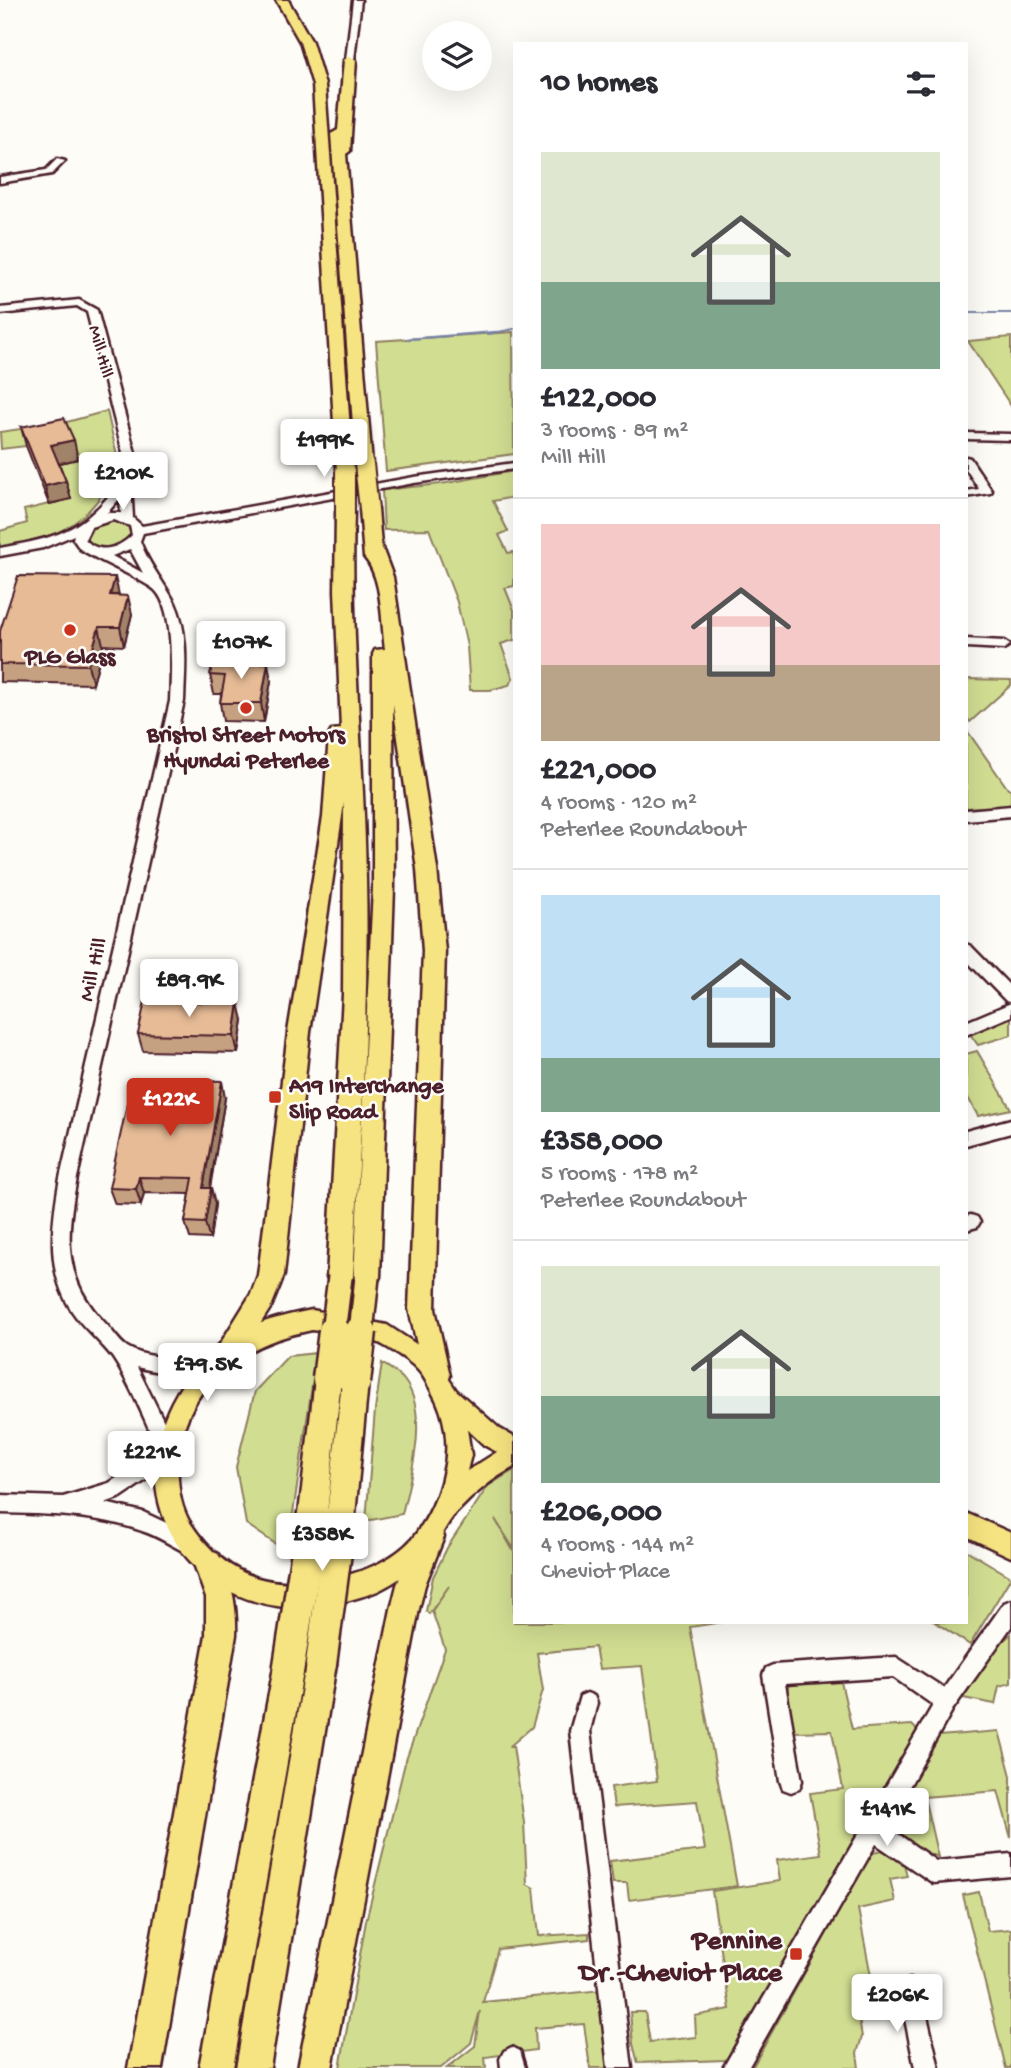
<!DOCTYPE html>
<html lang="en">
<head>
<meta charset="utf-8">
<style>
  :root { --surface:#fff; --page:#f2f2f3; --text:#2b2b33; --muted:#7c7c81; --line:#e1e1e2; --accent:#c8321e }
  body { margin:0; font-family:"Gochi Hand",sans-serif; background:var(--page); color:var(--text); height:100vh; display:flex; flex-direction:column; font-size:26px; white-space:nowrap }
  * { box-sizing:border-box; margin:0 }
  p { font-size:23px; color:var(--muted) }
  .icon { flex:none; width:38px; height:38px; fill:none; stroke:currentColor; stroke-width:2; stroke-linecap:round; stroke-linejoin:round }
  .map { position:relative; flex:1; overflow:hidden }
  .drawer { position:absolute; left:513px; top:42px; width:455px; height:1582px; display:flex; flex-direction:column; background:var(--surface); border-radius:0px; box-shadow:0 7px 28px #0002 }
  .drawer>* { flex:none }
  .fabs { position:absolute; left:422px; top:21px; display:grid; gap:14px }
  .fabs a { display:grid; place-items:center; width:70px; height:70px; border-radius:50%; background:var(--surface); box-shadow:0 7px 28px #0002; font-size:35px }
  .price { position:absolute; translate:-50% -60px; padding:0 16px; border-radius:7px; background:#fff; color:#222; font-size:23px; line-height:46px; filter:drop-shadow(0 2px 4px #0008) }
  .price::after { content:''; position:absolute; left:50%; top:42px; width:21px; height:16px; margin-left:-10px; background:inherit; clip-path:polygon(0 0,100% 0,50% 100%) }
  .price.selected { background:var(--accent); color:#fff }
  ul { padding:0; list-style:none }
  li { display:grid; align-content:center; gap:14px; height:371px; padding:0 28px }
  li+li { border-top:2px solid var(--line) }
  li span { display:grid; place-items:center; height:217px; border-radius:0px; color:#555 }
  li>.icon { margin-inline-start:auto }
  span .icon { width:126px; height:126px; fill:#fffc; stroke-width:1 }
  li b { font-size:30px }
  h2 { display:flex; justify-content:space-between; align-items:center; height:84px; padding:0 28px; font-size:30px }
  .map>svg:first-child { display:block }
</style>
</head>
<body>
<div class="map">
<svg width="1011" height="2068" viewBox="0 0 1011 2068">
  <rect width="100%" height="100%" fill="#fdfcf7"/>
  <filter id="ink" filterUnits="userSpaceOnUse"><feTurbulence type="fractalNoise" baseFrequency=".0143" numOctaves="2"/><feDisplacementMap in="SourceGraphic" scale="14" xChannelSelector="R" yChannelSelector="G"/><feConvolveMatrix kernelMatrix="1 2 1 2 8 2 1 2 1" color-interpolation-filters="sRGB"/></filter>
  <g filter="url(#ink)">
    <g fill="#d1de92" stroke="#8e7e5e" stroke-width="2">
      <path d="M 513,332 L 514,454 L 386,471 L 376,341 Z"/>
      <path d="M 1011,337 L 1011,406 L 968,341 Z"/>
      <path d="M 107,411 L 120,469 C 81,528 68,534 0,547 L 0,531 L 27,523 L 24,510 L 70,499 L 56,464 L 78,458 L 26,446 L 1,449 L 0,432 L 67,422 Z"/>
      <path d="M 514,471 L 514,497 L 493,501 L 508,531 L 499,535 L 508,553 L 514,552 L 514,586 L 505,588 L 514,610 L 514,640 L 501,644 L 513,678 L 509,685 L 490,690 L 470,690 L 467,646 L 457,602 L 429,529 L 384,530 L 382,490 L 441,484 Z"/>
      <path d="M 110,521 L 128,526 L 131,534 C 122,548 106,551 91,545 L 86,536 C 89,525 100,523 110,521 Z"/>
      <path d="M 966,679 L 1011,680 L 1011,685 L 970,722 L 966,716 Z"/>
      <path d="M 966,729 L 1008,789 L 1011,789 L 1011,806 L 966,808 Z"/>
      <path d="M 1011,1015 L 1011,1035 L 978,1045 L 970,1034 Z"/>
      <path d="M 977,1051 L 1011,1109 L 978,1116 L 966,1094 L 966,1054 Z"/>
      <path d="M 317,1353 L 293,1513 L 283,1549 L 246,1524 L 236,1467 L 255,1391 L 288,1356 Z"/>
      <path d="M 382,1363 C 389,1368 399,1373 404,1380 C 430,1413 411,1476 402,1514 L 366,1521 L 375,1410 Z"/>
      <path d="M 514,1470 L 514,1549 L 495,1519 L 514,1552 L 514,1622 L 723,1622 L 690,1627 L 737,1886 L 629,1900 L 627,1883 L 613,1883 L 610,1861 L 705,1850 L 697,1801 L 614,1807 L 611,1787 L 657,1781 L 642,1666 L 599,1669 L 595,1647 L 537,1653 L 543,1690 L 532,1727 L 509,1747 L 513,1746 L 524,1822 L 527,1884 L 534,1888 L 539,1936 L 589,1933 L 589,1939 L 498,1949 L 483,2002 L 602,1990 L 611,2068 L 590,2068 L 584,2024 L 535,2028 L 536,2050 L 485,2057 L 486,2068 L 447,2068 L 475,2046 L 480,2011 L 471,2043 L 441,2068 L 340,2068 L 366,1921 L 405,1763 L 445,1649 L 432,1611 L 449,1586 L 429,1614 L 426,1611 L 433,1577 L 447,1548 L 488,1486 Z"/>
      <path d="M 966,1550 L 1011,1577 L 970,1645 L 935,1622 L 966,1622 Z"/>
      <path d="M 1011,1634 L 1011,1683 L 999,1686 L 995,1704 L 963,1698 L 995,1648 Z"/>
      <path d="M 841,1682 L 852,1729 L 912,1725 L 917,1730 L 726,2060 L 638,2063 L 633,2044 L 630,2012 L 645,2012 L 650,2042 L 696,2037 L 695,2016 L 730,2009 L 712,1891 L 780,1881 L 777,1860 L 821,1854 L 810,1793 L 843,1789 L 832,1731 L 794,1732 L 786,1693 L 789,1685 Z"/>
      <path d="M 999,1731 L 1011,1776 L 1011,1838 L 998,1791 L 924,1797 L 938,1857 C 911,1846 900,1842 895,1812 L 939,1736 Z"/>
      <path d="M 880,1850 L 902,1856 L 907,1876 L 890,1879 L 895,1901 L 858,1909 L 871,1976 L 852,1978 L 862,2037 L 857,2053 L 859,2068 L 752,2068 L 870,1855 Z"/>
      <path d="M 979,1892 L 988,1931 L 1011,1929 L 1011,2068 L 1006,2068 L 963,1895 Z"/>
    </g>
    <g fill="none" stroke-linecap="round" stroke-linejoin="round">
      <g stroke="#7983a3" stroke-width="2">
        <path d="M 966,313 L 1011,313"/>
        <path d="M 488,334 L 514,329"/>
      </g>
      <path stroke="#7983a3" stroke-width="2.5" d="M 408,339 L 497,332"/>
      <defs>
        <g id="minor">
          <path d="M 353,0 L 361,0 L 354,60 L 350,63 L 346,60 Z"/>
          <path d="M 57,159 L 65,161 L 52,174 L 0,183 L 0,177 L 46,170 Z"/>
          <path d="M 79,300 L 97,310 L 135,453 L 136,467 L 131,484 L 133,518 L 142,526 L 414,477 L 514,463 L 514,469 L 414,483 L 143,533 L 140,541 C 148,564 164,582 175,603 C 189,633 185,669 184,701 L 77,1178 C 66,1235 62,1279 105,1323 C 112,1330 119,1342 127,1347 C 155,1364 192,1355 221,1348 L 227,1350 L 230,1356 L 227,1362 L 221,1364 C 192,1372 167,1376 137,1367 L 176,1446 L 174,1452 L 175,1456 L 173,1462 L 121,1497 L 105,1503 L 143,1512 L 194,1536 L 197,1543 L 194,1550 L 187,1553 C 172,1546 158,1536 142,1531 C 97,1515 48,1514 0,1513 L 0,1495 L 63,1497 L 109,1483 L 159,1450 C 144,1420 132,1386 113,1358 C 103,1344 88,1332 77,1318 C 45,1277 51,1226 60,1178 L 170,701 C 171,676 176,602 151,587 C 129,573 103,563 80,549 L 73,539 L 74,535 L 43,548 L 0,556 L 0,548 C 45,540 77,534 107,498 C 119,483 125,473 123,453 L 87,312 L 77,306 L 0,314 L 0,308 ZM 120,498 L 121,513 L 107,513 ZM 113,520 L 130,526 L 132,535 C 119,549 98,555 85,539 L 91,527 ZM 130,549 L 143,573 L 112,556 Z"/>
          <path d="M 966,433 L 1011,434 L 1011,440 L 966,439 Z"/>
          <path d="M 966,457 L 970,458 L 992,491 L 990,493 L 966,497 L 966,491 L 979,489 L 966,469 Z"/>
          <path d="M 966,639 L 1004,641 L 1010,645 L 1004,649 L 966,647 Z"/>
          <path d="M 1011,806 L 1011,816 L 966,820 L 966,810 Z"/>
          <path d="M 966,944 L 971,946 L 1011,987 L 1011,1016 L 966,1035 L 966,1022 L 1011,1003 L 1006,1001 L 966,960 Z"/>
          <path d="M 1011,1119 L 1011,1133 L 966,1145 L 966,1131 Z"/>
          <path d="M 971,1215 L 977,1217 L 980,1222 L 977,1227 L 966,1230 L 966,1216 Z"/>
          <path d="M 1011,1600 L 1011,1627 L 953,1709 L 887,1826 L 936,1861 L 1011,1854 L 1011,1876 L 933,1883 L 876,1844 L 748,2068 L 723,2068 L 933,1705 L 893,1677 L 785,1684 L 802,1781 L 799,1789 L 791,1792 L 783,1789 L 780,1781 L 763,1675 L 766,1668 L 773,1665 L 896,1657 L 944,1688 L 1004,1603 Z"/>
          <path d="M 587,1693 L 594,1696 L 597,1703 L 590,1731 L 632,2068 L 608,2068 L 570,1731 L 580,1696 Z"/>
          <path d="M 910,1979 L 918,1982 L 921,1990 L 939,2068 L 915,2068 L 899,1990 L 902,1982 Z"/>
          <path d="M 512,2047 L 520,2051 L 525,2068 L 501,2068 L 500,2059 L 504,2051 Z"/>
        </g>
        <g id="major">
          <path d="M 312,1310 L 387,1325 L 433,1355 L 456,1390 L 500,1429 L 514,1437 L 514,1467 C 493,1478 473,1495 457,1512 C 445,1524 439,1543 428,1556 C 419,1567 388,1587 375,1592 C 346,1603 308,1611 277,1606 C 177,1591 127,1492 172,1402 C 184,1379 201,1357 223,1342 C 249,1324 281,1316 312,1310 ZM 312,1330 C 331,1333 356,1333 374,1341 C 384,1344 412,1362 418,1370 C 424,1376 428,1385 432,1392 C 446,1416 450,1447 443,1474 C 438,1498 428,1519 412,1539 C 395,1558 367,1571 343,1576 C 278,1591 230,1583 191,1524 C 180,1507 177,1483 178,1463 C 183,1384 240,1344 312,1330 ZM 467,1429 L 484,1445 L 497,1452 L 467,1471 L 471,1455 Z"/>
          <path d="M 966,1513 L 1011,1533 L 1011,1557 L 966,1536 Z"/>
        </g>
        <g id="highway">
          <path d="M 276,0 L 288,0 L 312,42 L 325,85 L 353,471 L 345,476 L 337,471 L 313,85 L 300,42 Z"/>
          <path d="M 350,56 L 356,60 L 350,151 L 346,154 L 372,464 L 364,469 L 356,464 L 331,134 L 338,130 L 344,60 Z"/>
          <path d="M 369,504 L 378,509 L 381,545 L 393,577 L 437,869 L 445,951 L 435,1309 L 450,1376 L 446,1385 L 437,1388 L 428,1385 L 424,1376 L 409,1309 L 423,951 L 417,869 L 393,704 L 394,888 L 380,1277 L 376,1285 L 367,1288 L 358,1285 L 354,1277 L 373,888 L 373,654 L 375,650 L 385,649 C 381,621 383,578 364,557 L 360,509 Z"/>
          <path d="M 345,507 L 354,512 C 350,634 364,756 366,879 C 369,1011 360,1144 353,1277 L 349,1285 L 340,1288 L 331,1285 L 327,1277 L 343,995 L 344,803 L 310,1032 L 284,1275 L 271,1307 L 239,1357 L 230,1361 L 221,1357 L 217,1349 L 251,1294 L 258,1275 L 288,1032 L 323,817 L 329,735 L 332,730 L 341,729 L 335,591 L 336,512 Z"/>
          <path d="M 328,1367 L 337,1370 L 341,1379 L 327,1513 L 323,1523 L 313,1526 L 303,1523 L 299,1513 L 315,1379 L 319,1370 Z"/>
          <path d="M 355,1370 L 364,1373 L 368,1382 L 355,1515 L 351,1525 L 341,1528 L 331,1525 L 327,1515 L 342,1382 L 346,1373 Z"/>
          <path d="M 430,1523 L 440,1527 L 444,1537 L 425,1585 L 419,1609 L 332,2068 L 298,2068 L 391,1609 L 397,1585 L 420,1527 Z"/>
          <path d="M 208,1550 L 218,1554 C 232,1581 237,1605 236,1635 L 162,2068 L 128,2068 L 206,1635 L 206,1598 L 194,1564 L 198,1554 Z"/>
          <path d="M 321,1649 L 331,1654 L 336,1664 L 270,2068 L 236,2068 L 306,1664 L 311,1654 Z"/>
          <path d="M 288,1657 L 298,1662 L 303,1672 L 233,2068 L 199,2068 L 273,1672 L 278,1662 Z"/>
        </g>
      </defs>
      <use href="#minor" stroke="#4a1f2b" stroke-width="5"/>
      <use href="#major" stroke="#4a1f2b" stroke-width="5"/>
      <use href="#highway" stroke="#4a1f2b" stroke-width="5"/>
      <use href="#minor" fill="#fdfcf7" fill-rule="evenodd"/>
      <use href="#major" fill="#f6e381" fill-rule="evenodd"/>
      <use href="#highway" fill="#f6e381" fill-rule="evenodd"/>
      <defs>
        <g id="highway-bridge-far2">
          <path d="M 364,464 L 369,509"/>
          <path d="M 345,471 L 345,512"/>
        </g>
        <g id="highway-bridge-far1">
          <path d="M 333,1333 L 340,1277"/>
          <path d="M 361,1333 L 367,1277"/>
        </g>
        <g id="highway-bridge">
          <path d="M 328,1379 L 334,1331"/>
          <path d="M 355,1382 L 361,1331"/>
          <path d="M 321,1664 L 341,1515"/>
          <path d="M 288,1672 L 313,1513"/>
        </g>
      </defs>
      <use href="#highway-bridge-far2" stroke="#4a1f2b" stroke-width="22" stroke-linecap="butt"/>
      <use href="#highway-bridge-far1" stroke="#4a1f2b" stroke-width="28" stroke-linecap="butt"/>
      <use href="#highway-bridge" stroke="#4a1f2b" stroke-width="35" stroke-linecap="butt"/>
      <use href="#highway-bridge-far2" stroke="#f6e381" stroke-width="18"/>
      <use href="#highway-bridge-far1" stroke="#f6e381" stroke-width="23"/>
      <use href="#highway-bridge" stroke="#f6e381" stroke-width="30"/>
    </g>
    <g fill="#c6a181" stroke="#4a1f2b" stroke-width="2">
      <path d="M 21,427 L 78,459 L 59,463 L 66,481 L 71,499 L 49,504 L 26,446 Z"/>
      <path d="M 119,595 L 132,614 L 124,646 L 103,645 L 93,684 L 0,682 L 0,631 Z"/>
      <path d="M 213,662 L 271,681 L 264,722 L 223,721 L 220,703 L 221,694 L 214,694 L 210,675 Z"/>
      <path d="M 243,1020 L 238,1053 L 143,1051 L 138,1034 Z"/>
      <path d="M 225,1098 L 210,1188 L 211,1188 L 215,1204 L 210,1239 L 190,1238 L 185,1222 L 190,1194 L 144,1193 L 141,1205 L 115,1204 L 109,1188 Z"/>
    </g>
    <g fill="#a18369" stroke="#4a1f2b" stroke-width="2">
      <path d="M 74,440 L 78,459 L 56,464 L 51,445 Z"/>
      <path d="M 66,481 L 71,499 L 49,504 L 45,486 Z"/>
      <path d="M 115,577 L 119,595 L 110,595 Z"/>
      <path d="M 128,596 L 132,614 L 124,646 L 120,627 Z"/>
      <path d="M 99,627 L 103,645 L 93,684 L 88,665 Z"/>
      <path d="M 268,663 L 271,681 L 264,722 L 261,703 Z"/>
      <path d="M 239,1003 L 243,1020 L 238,1053 L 234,1036 Z"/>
      <path d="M 222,1081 L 225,1098 L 207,1204 L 203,1188 Z"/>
      <path d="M 139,1177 L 144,1193 L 141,1205 L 136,1189 Z"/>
      <path d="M 211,1188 L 215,1204 L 210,1239 L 205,1223 Z"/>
    </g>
    <g fill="#e6bb96" stroke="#4a1f2b" stroke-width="2">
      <path d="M 64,418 L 74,440 L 51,445 L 66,481 L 45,486 L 21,427 Z"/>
      <path d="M 18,576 L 115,577 L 110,595 L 128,596 L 120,627 L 99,627 L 88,665 L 0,664 L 0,631 Z"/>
      <path d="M 213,662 L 268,663 L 261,703 L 220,703 L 225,676 L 210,675 Z"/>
      <path d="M 145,1001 L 239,1003 L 234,1036 L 138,1034 Z"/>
      <path d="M 148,1079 L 222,1081 L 203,1188 L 211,1188 L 205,1223 L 185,1222 L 193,1178 L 139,1177 L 136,1189 L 109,1188 L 127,1104 L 143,1104 Z"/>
    </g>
  </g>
  <g fill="#c8321e" stroke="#fdfcf7" stroke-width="2.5">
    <circle cx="70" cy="630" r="7"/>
    <circle cx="246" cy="708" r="7"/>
    <rect x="268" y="1090" width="14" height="14" rx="3.5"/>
    <rect x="789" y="1947" width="14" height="14" rx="3.5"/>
  </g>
  <g text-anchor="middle" stroke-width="5" stroke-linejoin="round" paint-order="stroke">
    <g font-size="19" fill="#4a1f2b" stroke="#fdfcf7">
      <text transform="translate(103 351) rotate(75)" y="7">Mill Hill</text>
    </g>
    <g font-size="23" font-weight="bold" fill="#4a1f2b" stroke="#fdfcf7">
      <text x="70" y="663">PLG Glass</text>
      <text x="246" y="741">Bristol Street Motors<tspan x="246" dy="26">Hyundai Peterlee</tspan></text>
      <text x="289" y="1092" text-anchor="start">A19 Interchange<tspan x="289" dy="26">Slip Road</tspan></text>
    </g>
    <g font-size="23" fill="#4a1f2b" stroke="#fdfcf7">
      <text transform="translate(91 969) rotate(-77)" y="8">Mill Hill</text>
    </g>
    <g font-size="28" font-weight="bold" fill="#4a1f2b" stroke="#fdfcf7" text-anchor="end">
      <text x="782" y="1948">Pennine<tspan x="782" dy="32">Dr.-Cheviot Place</tspan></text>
    </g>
  </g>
</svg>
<div class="fabs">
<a><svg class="icon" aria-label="layers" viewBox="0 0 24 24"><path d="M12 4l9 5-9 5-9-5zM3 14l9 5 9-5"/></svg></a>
</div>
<b class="price" style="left:324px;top:479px">£199K</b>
<b class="price" style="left:123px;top:512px">£210K</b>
<b class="price" style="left:241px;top:681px">£107K</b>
<b class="price" style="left:189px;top:1019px">£89.9K</b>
<b class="price selected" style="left:170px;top:1138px">£122K</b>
<b class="price" style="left:207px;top:1403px">£79.5K</b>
<b class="price" style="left:151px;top:1491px">£221K</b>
<b class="price" style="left:322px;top:1573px">£358K</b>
<b class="price" style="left:887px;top:1848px">£141K</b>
<b class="price" style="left:897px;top:2034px">£206K</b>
<section class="drawer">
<h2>10 homes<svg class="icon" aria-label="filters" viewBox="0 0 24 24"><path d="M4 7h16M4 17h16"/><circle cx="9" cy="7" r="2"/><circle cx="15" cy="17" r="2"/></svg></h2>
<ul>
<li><span style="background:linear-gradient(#dfe7d0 60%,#7fa58c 0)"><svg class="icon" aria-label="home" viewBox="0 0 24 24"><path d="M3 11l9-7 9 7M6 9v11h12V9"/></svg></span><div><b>£122,000</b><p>3 rooms · 89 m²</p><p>Mill Hill</p></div></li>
<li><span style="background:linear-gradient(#f6c9c9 65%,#b9a48a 0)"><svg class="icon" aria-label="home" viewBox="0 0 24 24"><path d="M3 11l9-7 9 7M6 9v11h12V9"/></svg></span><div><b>£221,000</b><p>4 rooms · 120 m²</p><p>Peterlee Roundabout</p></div></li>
<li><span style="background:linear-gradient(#bfe0f5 75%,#7fa58c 0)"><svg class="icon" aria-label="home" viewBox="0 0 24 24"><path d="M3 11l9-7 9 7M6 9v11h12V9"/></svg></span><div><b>£358,000</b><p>5 rooms · 178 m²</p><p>Peterlee Roundabout</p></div></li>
<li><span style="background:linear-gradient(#dfe7d0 60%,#7fa58c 0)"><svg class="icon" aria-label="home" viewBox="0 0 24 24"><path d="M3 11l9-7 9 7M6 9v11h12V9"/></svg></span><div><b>£206,000</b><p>4 rooms · 144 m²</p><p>Cheviot Place</p></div></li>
</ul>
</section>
</div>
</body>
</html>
